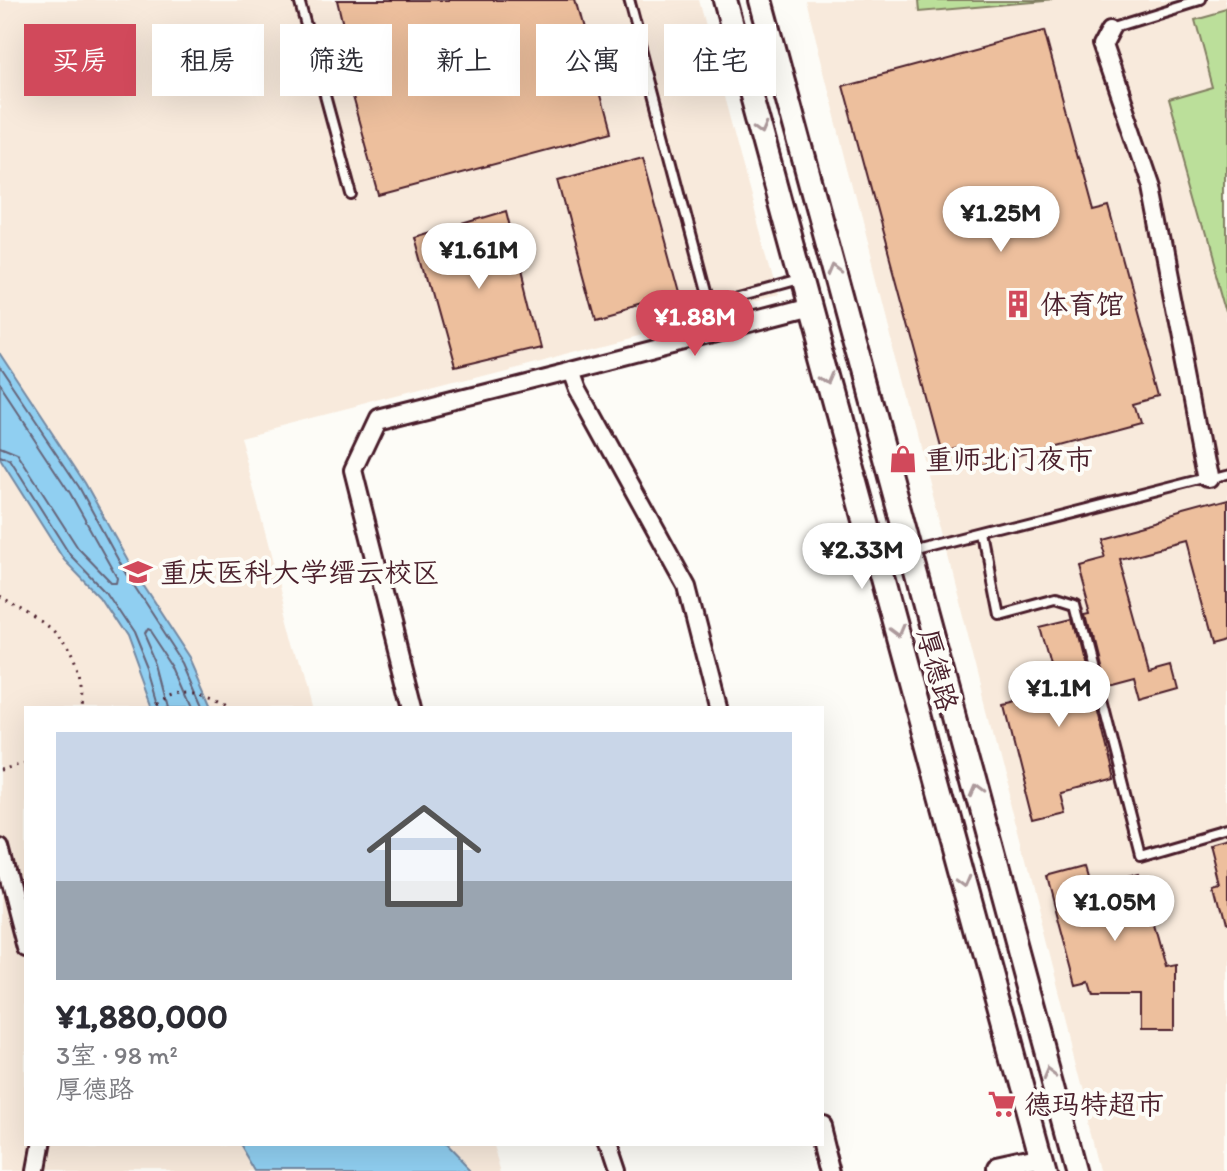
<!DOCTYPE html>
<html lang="zh">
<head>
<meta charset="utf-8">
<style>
  :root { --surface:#fff; --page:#f7f7f7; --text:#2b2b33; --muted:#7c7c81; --line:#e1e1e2; --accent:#d1495b }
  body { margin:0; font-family:Itim,"LXGW WenKai TC",sans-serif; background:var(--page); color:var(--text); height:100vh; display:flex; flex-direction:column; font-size:30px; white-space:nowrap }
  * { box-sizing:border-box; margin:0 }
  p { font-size:26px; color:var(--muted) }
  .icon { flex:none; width:44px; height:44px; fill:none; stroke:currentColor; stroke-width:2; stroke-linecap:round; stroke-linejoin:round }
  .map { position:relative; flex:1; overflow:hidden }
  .panel { position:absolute; left:24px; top:706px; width:800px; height:440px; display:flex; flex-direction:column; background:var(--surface); border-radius:0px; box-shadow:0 8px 32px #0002 }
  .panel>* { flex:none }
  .hud { position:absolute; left:24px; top:24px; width:800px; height:72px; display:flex; gap:16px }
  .price { position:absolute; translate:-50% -68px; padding:0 18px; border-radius:28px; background:#fff; color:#222; font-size:26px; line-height:52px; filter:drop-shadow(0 2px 4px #0008) }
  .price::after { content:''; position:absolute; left:50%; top:48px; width:24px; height:18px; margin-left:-12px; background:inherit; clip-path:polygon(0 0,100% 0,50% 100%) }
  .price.on { background:var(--accent); color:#fff }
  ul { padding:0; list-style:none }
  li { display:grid; align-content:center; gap:16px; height:424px; padding:0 32px }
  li+li { border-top:2px solid var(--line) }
  li span { display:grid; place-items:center; height:248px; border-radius:0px; color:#555 }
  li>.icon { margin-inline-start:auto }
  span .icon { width:144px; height:144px; fill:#fffc; stroke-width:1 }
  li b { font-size:34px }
  .chip { padding:0 28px; border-radius:0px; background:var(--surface); box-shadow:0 8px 32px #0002; font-size:28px; line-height:72px }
  .chip.on { background:var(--accent); color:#fff }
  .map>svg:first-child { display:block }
</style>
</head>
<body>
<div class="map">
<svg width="1227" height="1171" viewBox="0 0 1227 1171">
  <rect width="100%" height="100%" fill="#fdfcf7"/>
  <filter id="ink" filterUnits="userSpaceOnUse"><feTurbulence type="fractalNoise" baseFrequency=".0125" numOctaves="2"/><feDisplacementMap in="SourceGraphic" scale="16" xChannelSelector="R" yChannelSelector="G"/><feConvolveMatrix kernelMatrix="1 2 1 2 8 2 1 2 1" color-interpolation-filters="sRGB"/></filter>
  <g filter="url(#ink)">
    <g fill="#f8eadc">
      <path d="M 0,0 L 698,0 L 778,298 L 240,437 L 311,708 L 26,708 L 26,1144 L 494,1144 L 503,1171 L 0,1171 Z"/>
      <path d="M 806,0 L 1227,0 L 1227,1171 L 1105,1171 Z"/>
    </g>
    <g fill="#bbdf9a" stroke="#827f62" stroke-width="2">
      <path d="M 919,0 L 1055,0 L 920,12 Z"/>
      <path d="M 1227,11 L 1227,310 L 1168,100 L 1213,87 L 1195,20 Z"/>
    </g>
    <g fill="#90cff1" stroke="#7489a2" stroke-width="2">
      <path d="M 0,354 L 85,483 L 134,571 L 192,660 L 213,708 L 152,708 L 126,637 L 99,596 L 64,560 L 0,459 Z"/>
      <path d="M 244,1144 L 447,1144 L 473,1171 L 260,1171 Z"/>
    </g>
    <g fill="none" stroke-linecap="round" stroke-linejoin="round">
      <g stroke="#66657a" stroke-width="2">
        <path d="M 0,369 L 79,487 L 127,575 L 185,664 L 204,708"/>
        <path d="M 0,387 L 70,493 L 117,577 L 116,582 L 111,582 L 78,548 L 17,453 L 0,446"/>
        <path d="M 0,456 L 10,460 L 70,555 L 105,591 L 133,633 L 148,670 L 159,708"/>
        <path d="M 169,708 L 158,666 L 144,634 L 147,629 L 151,631 L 176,669 L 193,708"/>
      </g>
    </g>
    <g fill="#edbf9d" stroke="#4a1f2b" stroke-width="2">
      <path d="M 337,0 L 574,0 L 610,133 L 379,195 L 351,94 L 359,92 Z"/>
      <path d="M 1043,31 L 1092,211 L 1108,207 L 1160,398 L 1134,405 L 1140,425 L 970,471 L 964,449 L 943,455 L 843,85 Z"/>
      <path d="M 643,157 L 680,293 L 595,317 L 558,180 Z"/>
      <path d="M 506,211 L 540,347 L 452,368 L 416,238 Z"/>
      <path d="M 1227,503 L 1227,637 L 1212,641 L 1185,542 L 1120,559 L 1151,671 L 1173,665 L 1179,688 L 1140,699 L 1134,677 L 1104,685 L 1086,613 L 1091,612 L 1078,565 L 1104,558 L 1098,538 Z"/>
      <path d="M 1073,617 L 1113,780 L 1061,794 L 1066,814 L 1033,822 L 1003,703 L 1057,690 L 1040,625 Z"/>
      <path d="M 1227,842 L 1227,927 L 1222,928 L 1212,888 L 1219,886 L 1209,847 Z"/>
      <path d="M 1084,866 L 1090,886 L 1139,873 L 1165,967 L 1175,965 L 1175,1029 L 1141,1029 L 1141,995 L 1093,995 L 1089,982 L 1076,985 L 1047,876 Z"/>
    </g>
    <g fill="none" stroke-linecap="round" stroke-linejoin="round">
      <defs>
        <g id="lane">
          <path d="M 299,0 L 352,195"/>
          <path d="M 629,0 L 710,306 L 798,282"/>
          <path d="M 1112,27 L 1200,0"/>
          <path d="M 983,536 L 998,612 L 1057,596 L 1076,602 L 1141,855 L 1227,830"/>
          <path d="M 914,553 L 1227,473"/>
        </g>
        <g id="street">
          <path d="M 1112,27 L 1103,44 L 1152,187 L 1208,479"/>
          <path d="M 571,370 L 809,308"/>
          <path d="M 413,708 L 353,470 L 377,419 L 571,370 L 578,389 L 687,587 L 718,708"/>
          <path d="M 0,848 L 26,948"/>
          <path d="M 822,1123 L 834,1171"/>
          <path d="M 603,1144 L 612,1171"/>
          <path d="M 32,1171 L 37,1144"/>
          <path d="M 995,1171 L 1041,1161"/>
        </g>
        <g id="secondary">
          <path d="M 725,0 L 1043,1171"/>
          <path d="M 761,0 L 1078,1171"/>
        </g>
      </defs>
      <use href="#lane" stroke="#4a1f2b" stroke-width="14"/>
      <use href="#street" stroke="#4a1f2b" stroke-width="22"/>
      <use href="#secondary" stroke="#4a1f2b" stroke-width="28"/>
      <g stroke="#4a1f2b" stroke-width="3" stroke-dasharray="2 6" stroke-linecap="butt">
        <path d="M 0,597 C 18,608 45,621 58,637 C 72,654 85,686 81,708"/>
        <path d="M 151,708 C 176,688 207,685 232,708"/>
        <path d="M 0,770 L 26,763"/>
      </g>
      <use href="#lane" stroke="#fdfcf7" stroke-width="8"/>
      <use href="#street" stroke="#fdfcf7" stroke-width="16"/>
      <use href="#secondary" stroke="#fdfcf7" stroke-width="22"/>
    </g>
    <defs><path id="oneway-chevron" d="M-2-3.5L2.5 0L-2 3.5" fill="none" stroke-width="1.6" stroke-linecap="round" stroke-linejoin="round" transform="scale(2)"/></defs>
    <g stroke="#ac999b">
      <use href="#oneway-chevron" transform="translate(761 129) rotate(75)"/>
      <use href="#oneway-chevron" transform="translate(834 270) rotate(-105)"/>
      <use href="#oneway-chevron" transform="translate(829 380) rotate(75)"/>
      <use href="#oneway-chevron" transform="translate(897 631) rotate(75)"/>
      <use href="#oneway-chevron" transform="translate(975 791) rotate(-105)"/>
      <use href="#oneway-chevron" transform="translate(965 882) rotate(75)"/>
      <use href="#oneway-chevron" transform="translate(1050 1069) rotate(-105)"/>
    </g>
  </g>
  <defs>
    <symbol id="building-bare" viewBox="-9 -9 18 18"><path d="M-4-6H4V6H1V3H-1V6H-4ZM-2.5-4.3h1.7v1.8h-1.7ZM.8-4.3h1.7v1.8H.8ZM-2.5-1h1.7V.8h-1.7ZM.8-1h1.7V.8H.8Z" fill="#d1495b" stroke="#fdfcf7" stroke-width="2.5" paint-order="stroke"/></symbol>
    <symbol id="shop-bare" viewBox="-9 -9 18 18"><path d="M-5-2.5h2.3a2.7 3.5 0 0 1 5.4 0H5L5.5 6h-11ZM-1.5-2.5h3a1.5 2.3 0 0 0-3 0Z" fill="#d1495b" stroke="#fdfcf7" stroke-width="2.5" paint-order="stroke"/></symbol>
    <symbol id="university-bare" viewBox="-9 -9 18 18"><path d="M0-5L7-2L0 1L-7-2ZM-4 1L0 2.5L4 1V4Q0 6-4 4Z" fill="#d1495b" stroke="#fdfcf7" stroke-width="2.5" paint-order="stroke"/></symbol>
    <symbol id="supermarket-bare" viewBox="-9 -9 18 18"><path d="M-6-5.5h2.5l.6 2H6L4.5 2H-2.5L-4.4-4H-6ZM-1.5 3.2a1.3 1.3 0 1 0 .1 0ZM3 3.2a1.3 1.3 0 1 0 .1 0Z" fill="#d1495b" stroke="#fdfcf7" stroke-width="2.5" paint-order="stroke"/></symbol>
  </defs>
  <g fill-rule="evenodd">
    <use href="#building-bare" x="998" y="284" width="40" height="40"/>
    <use href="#shop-bare" x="883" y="439" width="40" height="40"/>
    <use href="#university-bare" x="118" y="552" width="40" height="40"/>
    <use href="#supermarket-bare" x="982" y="1084" width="40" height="40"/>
  </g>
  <g text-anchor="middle" stroke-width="8" stroke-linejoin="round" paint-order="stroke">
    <g font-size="28" fill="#4a1f2b" stroke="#fdfcf7" text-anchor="start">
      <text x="1040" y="314">体育馆</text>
      <text x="925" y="469">重师北门夜市</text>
      <text x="160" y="582">重庆医科大学缙云校区</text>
      <text x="1024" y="1114">德玛特超市</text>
    </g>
    <g font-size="28" fill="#4a1f2b" stroke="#fdfcf7">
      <text transform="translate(938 670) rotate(75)" y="10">厚德路</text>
    </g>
  </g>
</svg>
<b class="price" style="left:1001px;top:254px">¥1.25M</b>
<b class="price" style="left:479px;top:291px">¥1.61M</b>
<b class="price on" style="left:695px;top:358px">¥1.88M</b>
<b class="price" style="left:862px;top:591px">¥2.33M</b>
<b class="price" style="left:1059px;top:729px">¥1.1M</b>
<b class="price" style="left:1115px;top:943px">¥1.05M</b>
<div class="hud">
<a class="chip on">买房</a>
<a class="chip">租房</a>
<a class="chip">筛选</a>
<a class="chip">新上</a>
<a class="chip">公寓</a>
<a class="chip">住宅</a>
</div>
<section class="panel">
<ul>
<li><span style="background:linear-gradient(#c9d6e8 60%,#9aa5b1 0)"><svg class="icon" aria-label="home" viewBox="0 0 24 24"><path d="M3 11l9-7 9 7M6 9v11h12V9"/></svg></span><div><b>¥1,880,000</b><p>3室 · 98 m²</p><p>厚德路</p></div></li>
</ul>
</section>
</div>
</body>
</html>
